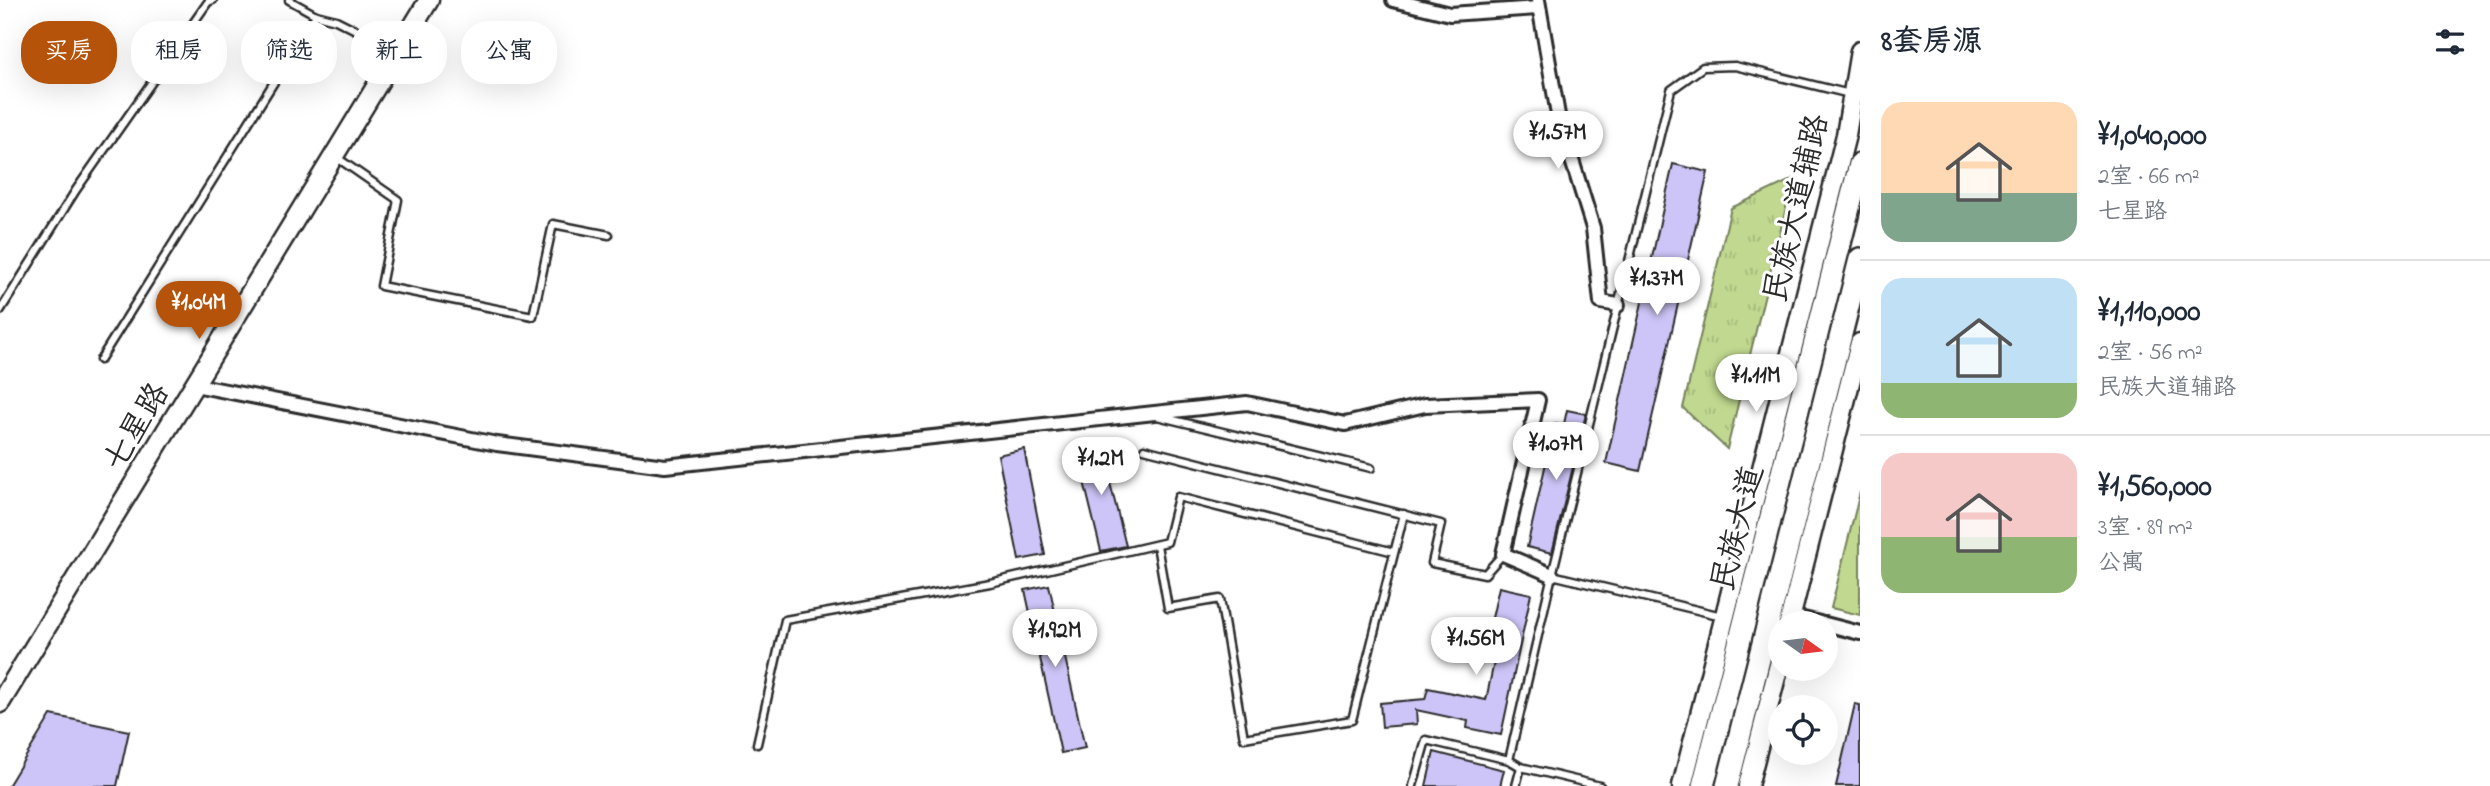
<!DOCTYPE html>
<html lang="zh">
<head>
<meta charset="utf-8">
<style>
  :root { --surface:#fff; --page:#f2f2f3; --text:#1f2937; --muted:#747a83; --line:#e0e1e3; --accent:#b45309 }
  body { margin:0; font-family:"Indie Flower","LXGW WenKai TC",sans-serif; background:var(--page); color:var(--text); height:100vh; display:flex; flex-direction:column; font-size:26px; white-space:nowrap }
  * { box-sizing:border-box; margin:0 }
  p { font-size:23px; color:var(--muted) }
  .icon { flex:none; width:38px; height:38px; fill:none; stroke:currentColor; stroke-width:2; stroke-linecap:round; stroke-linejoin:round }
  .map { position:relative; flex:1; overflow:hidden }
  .panel { display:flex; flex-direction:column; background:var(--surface); width:630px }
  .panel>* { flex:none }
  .top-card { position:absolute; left:21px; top:21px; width:665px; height:63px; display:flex; gap:14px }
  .needle { width:46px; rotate:104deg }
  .fabs { position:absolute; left:1768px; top:611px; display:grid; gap:14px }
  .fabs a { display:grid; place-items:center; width:70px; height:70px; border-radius:50%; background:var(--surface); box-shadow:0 7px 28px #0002; font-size:35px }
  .price { position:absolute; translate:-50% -60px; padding:0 16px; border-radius:24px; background:#fff; color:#222; font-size:23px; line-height:46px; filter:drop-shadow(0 2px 4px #0008) }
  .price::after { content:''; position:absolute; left:50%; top:42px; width:21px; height:16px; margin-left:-10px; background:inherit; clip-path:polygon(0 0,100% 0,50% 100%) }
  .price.current { background:var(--accent); color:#fff }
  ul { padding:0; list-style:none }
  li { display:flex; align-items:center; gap:21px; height:175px; padding:0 21px }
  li+li { border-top:2px solid var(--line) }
  li span { display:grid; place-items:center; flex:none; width:196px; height:140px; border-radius:21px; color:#555 }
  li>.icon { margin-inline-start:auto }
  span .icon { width:84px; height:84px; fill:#fffc; stroke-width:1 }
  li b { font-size:30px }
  h2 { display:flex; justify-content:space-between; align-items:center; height:84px; padding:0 21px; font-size:30px }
  .chip { padding:0 24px; border-radius:28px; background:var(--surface); box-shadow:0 7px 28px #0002; font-size:24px; line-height:63px }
  .chip.current { background:var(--accent); color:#fff }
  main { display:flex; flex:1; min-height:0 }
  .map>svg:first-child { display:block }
</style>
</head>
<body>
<main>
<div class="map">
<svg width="1860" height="786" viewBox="0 0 1860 786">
  <defs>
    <pattern id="grass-tufts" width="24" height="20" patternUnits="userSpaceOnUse" patternTransform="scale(1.75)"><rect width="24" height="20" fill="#c0d88f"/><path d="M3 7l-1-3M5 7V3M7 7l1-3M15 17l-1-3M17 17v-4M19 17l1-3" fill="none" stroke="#a5ba7c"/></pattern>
  </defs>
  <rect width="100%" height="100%" fill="#fff"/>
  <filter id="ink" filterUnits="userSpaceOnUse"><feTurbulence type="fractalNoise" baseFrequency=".0143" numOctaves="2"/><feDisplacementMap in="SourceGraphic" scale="14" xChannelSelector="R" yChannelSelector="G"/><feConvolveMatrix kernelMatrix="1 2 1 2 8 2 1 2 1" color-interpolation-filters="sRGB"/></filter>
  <g filter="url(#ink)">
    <path fill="url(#grass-tufts)" stroke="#76825d" stroke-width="2" d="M 1793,179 L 1727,449 L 1683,408 L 1731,208 Z"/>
    <path fill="#c0d88f" stroke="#76825d" stroke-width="2" d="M 1860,492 L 1860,615 L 1831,608 Z"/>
    <g fill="#cdc5f7" stroke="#2b2b2b" stroke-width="2">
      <path d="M 1673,164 L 1708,172 L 1640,471 L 1606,463 Z"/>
      <path d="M 1567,410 L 1586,414 L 1552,553 L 1527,547 L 1555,423 L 1564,424 Z"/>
      <path d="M 1100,443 L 1126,546 L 1101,551 L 1076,449 Z"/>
      <path d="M 1024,449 L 1045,555 L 1019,560 L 998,455 Z"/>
      <path d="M 1049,585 L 1085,748 L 1061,753 L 1025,590 Z"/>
      <path d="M 1499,587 L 1531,594 L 1501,735 L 1467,728 L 1468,721 L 1416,710 L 1417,724 L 1382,727 L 1380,703 L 1425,699 L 1428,688 L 1486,700 L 1501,629 L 1490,627 Z"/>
      <path d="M 1855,704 L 1860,705 L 1860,786 L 1836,786 Z"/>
      <path d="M 51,715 L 129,731 L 117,786 L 8,786 Z"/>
      <path d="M 1434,752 L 1504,770 L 1500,786 L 1426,786 Z"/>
    </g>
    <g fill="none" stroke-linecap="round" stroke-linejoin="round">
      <defs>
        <g id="lane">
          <path d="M 289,0 L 316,15 L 336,20 L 396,50"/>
          <path d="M 336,157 L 398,200 L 381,286 L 533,316 L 553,224 L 609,235"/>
          <path d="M 0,311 L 76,190 L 208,2 L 213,0"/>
          <path d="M 100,360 L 316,15"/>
          <path d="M 1157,416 L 1371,468"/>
          <path d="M 1144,449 L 1441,524 L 1432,563 L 1485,574 L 1503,554"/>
          <path d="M 1157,545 L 1168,608 L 1220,599 L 1244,738 L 1352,720 L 1404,514"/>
          <path d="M 1722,616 L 1552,575 L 1671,90 L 1703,67 L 1735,66 L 1850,94"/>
          <path d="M 757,744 L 785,620 L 990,583 L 1167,542 L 1178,497 L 1394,552"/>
          <path d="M 1509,760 L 1521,767 L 1516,786"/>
          <path d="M 1521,767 L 1600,786"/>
          <path d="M 1413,786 L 1426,740 L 1509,760 L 1552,575"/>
        </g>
        <g id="street">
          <path d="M 1393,0 L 1450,14 L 1538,8"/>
          <path d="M 1538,0 L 1558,115 L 1593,228 L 1601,302 L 1618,305"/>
          <path d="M 195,385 L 497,444 L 665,466 L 1247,403 L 1345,424 L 1425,405 L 1538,400 L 1503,554 L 1552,575"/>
          <path d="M 1791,616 L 1820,623"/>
          <path d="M 1825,624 L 1860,633"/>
        </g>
        <g id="secondary">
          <path d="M 1789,623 L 1860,343"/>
          <path d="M 0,703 L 429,0"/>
          <path d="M 1682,786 L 1846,135 L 1860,51"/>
          <path d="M 1748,786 L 1780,661"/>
        </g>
        <g id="highway">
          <path d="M 1703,786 L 1860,164"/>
          <path d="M 1727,786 L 1860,259"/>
        </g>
      </defs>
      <use href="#lane" stroke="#2b2b2b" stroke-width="11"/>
      <use href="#street" stroke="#2b2b2b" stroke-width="18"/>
      <use href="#secondary" stroke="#2b2b2b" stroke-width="23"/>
      <use href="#highway" stroke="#2b2b2b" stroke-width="26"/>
      <use href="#lane" stroke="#fff" stroke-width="6"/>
      <use href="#street" stroke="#fff" stroke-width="12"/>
      <use href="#secondary" stroke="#fff" stroke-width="18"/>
      <use href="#highway" stroke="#fff" stroke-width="21"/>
    </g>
  </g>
  <g text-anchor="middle" stroke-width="6" stroke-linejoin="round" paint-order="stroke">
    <g font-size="32" fill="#2b2b2b" stroke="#fff">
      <text transform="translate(1795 208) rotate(-77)" y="11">民族大道辅路</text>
      <text transform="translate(135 426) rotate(-59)" y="11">七星路</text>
      <text transform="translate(1736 528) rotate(-76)" y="11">民族大道</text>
    </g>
  </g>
</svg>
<div class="fabs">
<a><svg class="needle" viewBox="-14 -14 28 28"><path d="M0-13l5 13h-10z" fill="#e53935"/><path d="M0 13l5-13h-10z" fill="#747a83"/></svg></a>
<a><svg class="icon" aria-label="locate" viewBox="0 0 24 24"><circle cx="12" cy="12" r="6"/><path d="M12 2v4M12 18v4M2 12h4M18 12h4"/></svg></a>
</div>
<b class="price" style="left:1558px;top:171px">¥1.57M</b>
<b class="price" style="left:1657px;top:317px">¥1.37M</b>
<b class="price current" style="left:199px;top:341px">¥1.04M</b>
<b class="price" style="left:1756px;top:414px">¥1.11M</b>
<b class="price" style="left:1556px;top:482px">¥1.07M</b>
<b class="price" style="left:1101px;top:497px">¥1.2M</b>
<b class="price" style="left:1055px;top:669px">¥1.92M</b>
<b class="price" style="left:1476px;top:677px">¥1.56M</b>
<div class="top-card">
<a class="chip current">买房</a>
<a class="chip">租房</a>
<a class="chip">筛选</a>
<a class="chip">新上</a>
<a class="chip">公寓</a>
</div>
</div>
<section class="panel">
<h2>8套房源<svg class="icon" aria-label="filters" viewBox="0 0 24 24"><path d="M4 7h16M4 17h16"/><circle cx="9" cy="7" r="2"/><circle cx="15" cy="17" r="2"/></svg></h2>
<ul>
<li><span style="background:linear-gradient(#ffd9b3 65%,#7fa58c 0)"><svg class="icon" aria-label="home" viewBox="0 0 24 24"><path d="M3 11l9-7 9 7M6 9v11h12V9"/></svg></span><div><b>¥1,040,000</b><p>2室 · 66 m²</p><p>七星路</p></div></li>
<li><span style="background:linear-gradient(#bfe0f5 75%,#8fb573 0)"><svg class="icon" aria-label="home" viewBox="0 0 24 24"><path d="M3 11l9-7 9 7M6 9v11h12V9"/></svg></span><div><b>¥1,110,000</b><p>2室 · 56 m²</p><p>民族大道辅路</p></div></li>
<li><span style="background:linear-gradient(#f6c9c9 60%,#8fb573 0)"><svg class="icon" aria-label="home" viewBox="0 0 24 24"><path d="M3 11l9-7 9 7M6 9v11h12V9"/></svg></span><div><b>¥1,560,000</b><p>3室 · 89 m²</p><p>公寓</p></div></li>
</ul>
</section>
</main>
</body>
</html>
